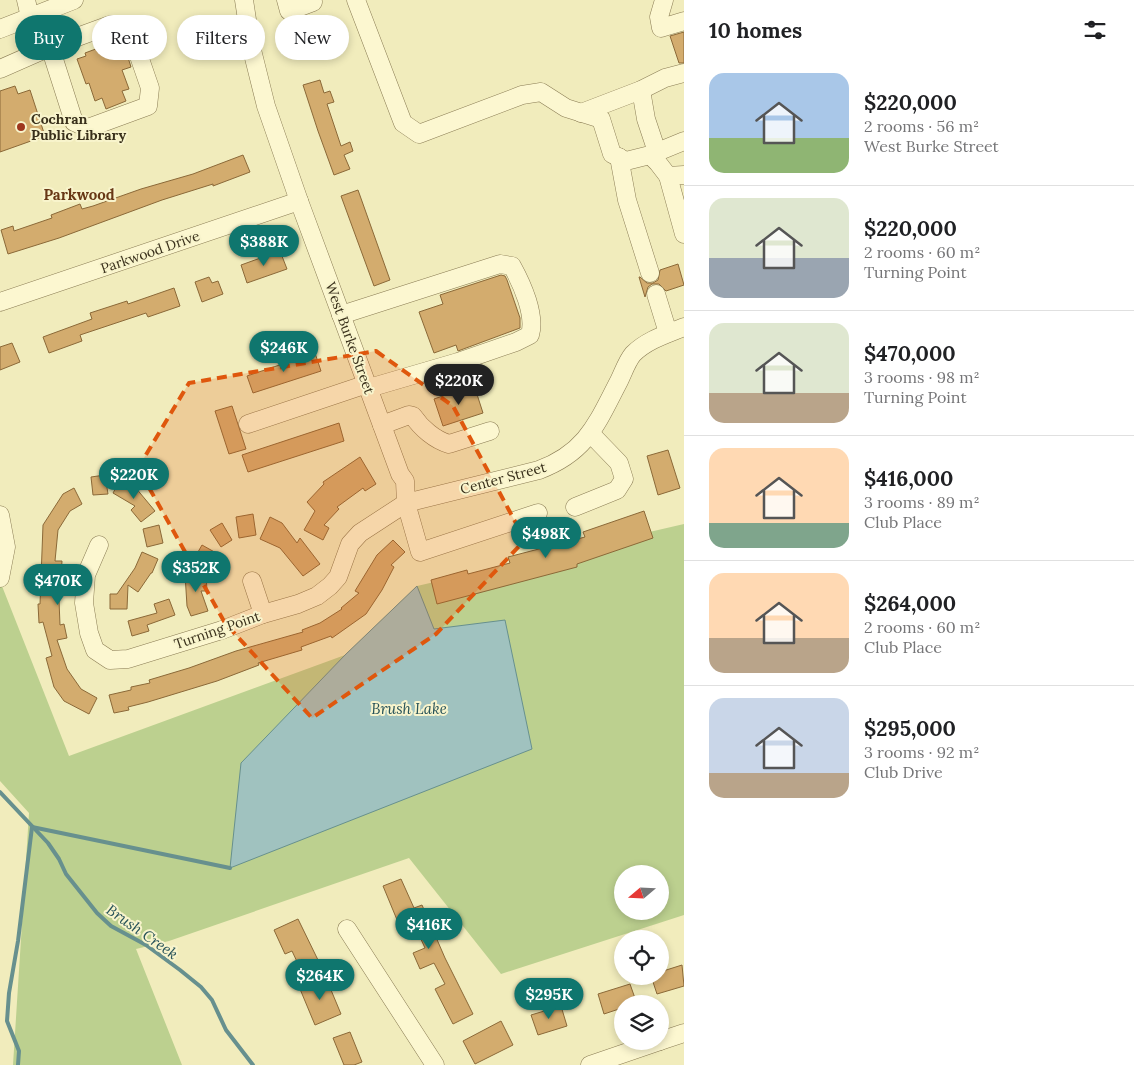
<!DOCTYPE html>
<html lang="en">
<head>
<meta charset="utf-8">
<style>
  :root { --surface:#fff; --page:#f6f6f6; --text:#202124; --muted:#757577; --line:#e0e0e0; --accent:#0f766e }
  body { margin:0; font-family:Lora,serif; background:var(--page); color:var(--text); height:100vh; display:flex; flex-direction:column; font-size:19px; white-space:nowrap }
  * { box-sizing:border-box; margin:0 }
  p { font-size:16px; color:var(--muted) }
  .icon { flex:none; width:28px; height:28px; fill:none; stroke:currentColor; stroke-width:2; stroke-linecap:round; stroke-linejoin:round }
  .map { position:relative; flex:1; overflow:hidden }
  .drawer { display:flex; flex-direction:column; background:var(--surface); width:450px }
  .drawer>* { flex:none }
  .guide { position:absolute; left:15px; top:15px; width:475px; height:45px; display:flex; gap:10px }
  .needle { width:32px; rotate:251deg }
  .fabs { position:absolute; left:614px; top:865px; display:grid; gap:10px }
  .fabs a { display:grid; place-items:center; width:55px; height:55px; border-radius:50%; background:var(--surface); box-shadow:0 2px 8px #0003; font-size:25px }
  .price { position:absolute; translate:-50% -42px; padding:0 11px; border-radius:18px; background:var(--accent); color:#fff; font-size:16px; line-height:32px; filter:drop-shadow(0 1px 2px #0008) }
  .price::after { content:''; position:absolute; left:50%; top:30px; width:15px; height:11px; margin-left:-8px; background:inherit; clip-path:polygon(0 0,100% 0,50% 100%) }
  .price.on { background:#222; color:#fff }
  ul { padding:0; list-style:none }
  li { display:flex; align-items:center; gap:15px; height:125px; padding:0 25px }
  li+li { border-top:1px solid var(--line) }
  li span { display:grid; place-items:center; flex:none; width:140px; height:100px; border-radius:15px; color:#555 }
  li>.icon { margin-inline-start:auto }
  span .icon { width:60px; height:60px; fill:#fffc; stroke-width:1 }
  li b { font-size:21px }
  h2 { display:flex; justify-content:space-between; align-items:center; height:60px; padding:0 25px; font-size:21px }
  .pill { padding:0 18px; border-radius:22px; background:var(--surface); box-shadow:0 2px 8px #0003; font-size:18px; line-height:45px }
  .pill.on { background:var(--accent); color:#fff }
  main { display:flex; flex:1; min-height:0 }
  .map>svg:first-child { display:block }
</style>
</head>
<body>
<main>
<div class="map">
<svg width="684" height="1065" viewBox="0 0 684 1065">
  <rect width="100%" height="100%" fill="#f1ecbc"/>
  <path fill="#bcd08f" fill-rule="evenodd" d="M 684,524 L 684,915 L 501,974 L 409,858 L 169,941 L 136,949 L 182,1065 L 13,1065 L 29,813 L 0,781 L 0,581 L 69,756 L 345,655 L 417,586 ZM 622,874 L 660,874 L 660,911 L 622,911 Z"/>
  <path fill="#a0c2bf" stroke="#67908e" d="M 417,586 L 434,629 L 505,620 L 532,749 L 230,868 L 241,763 L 345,655 Z"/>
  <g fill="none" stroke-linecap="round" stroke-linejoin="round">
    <g stroke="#67908e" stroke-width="4">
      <path d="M 0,792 L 48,843 L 59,859 L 66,874 L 97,913 L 111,926 L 146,945 L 180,970 L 201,987 L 212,1000 L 226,1030 L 253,1065"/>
      <path d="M 32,827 L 230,868"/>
      <path d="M 18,1065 L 19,1051 L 7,1021 L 9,993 L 18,941 L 32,827"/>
    </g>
  </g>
  <g fill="#d3ac6e" stroke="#8b6938">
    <path d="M 323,23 L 331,45 L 296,59 L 287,37 Z"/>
    <path d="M 684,32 L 684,63 L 679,63 L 670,36 Z"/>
    <path d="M 112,43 L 115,51 L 125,48 L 131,67 L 122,70 L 129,89 L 122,91 L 126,101 L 106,109 L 102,98 L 95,101 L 89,83 L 86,84 L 77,59 L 86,56 L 85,53 Z"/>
    <path d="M 320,80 L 324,93 L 330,91 L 334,102 L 327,104 L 341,146 L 350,142 L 353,151 L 344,155 L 350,169 L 334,175 L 318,131 L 303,85 Z"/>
    <path d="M 15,86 L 18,94 L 30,90 L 45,136 L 0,152 L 0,91 Z"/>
    <path d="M 243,155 L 250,172 L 213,186 L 213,184 L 162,200 L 59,238 L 8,254 L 1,230 L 13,226 L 14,231 L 52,218 L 51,215 L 80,204 L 82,209 L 93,206 L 141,189 L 193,174 Z"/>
    <path d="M 358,190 L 390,280 L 374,286 L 341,196 Z"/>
    <path d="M 280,251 L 287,269 L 247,283 L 241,265 Z"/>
    <path d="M 678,264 L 684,285 L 666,291 L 659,284 L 652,284 L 648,287 L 645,297 L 639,277 L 640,277 L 647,283 L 653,283 L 658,280 L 660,270 Z"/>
    <path d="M 501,275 L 505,276 L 507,280 L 520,318 L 520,328 L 458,351 L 456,345 L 434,353 L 419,312 L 443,304 L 440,295 Z"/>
    <path d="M 209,277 L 212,283 L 218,281 L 223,294 L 202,302 L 195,282 Z"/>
    <path d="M 174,288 L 180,306 L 148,317 L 146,313 L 80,335 L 82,341 L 49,353 L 43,337 L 92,319 L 90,313 L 127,301 L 128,304 Z"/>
    <path d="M 12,343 L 20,362 L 0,370 L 0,347 Z"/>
    <path d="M 315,353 L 321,371 L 253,393 L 247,376 Z"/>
    <path d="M 474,385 L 483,413 L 443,426 L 434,399 Z"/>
    <path d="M 232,406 L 246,449 L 229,454 L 215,411 Z"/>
    <path d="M 339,423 L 344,441 L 248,472 L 242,455 Z"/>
    <path d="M 668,450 L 680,488 L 658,495 L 647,456 Z"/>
    <path d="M 360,457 L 376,484 L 365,491 L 363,488 L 337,507 L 339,509 L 324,525 L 329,528 L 323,540 L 304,530 L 315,511 L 307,502 L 324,484 L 323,482 Z"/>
    <path d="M 105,475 L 108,494 L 93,495 L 91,477 Z"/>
    <path d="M 121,479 L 135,487 L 155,511 L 141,522 L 131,510 L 135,506 L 113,493 Z"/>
    <path d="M 74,488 L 82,504 L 70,511 L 58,530 L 55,561 L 62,561 L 61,576 L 58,576 L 60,625 L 64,624 L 67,638 L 57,640 L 67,669 L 81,689 L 97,698 L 89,714 L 64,701 L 54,687 L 46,658 L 52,656 L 43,622 L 39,623 L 38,604 L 40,604 L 43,525 L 63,494 Z"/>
    <path d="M 644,511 L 653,538 L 577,564 L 577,567 L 437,604 L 431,580 L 467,570 L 468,574 L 510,563 L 508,557 L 585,537 L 583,532 Z"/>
    <path d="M 253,514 L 256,535 L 239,538 L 236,517 Z"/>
    <path d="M 270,517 L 282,523 L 297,543 L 300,538 L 320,564 L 303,576 L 280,548 L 260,539 Z"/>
    <path d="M 222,523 L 232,540 L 221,547 L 210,530 Z"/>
    <path d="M 159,525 L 163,543 L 147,547 L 143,529 Z"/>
    <path d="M 393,540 L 405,552 L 391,565 L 394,567 L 382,590 L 366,614 L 332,638 L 331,636 L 301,647 L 302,650 L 258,663 L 259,665 L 217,681 L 148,702 L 128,707 L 129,710 L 114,713 L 109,695 L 131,690 L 131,687 L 150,683 L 149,680 L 189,668 L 236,651 L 303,632 L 302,630 L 320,623 L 342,609 L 341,608 L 359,593 L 355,591 L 377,555 Z"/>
    <path d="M 202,545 L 218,554 L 210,568 L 194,559 Z"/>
    <path d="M 142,552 L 158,559 L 152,573 L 151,573 L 138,592 L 128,585 L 127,609 L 110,609 L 110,594 L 117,594 L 135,568 Z"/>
    <path d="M 206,573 L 207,591 L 201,591 L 208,611 L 191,616 L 187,606 L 185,574 Z"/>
    <path d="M 169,599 L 175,615 L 147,625 L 149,631 L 132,636 L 128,621 L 157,613 L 154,604 Z"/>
    <path d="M 401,879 L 414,908 L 422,905 L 445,958 L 473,1014 L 453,1024 L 435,989 L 445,984 L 434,963 L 420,969 L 413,953 L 425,948 L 413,922 L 400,927 L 383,886 Z"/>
    <path d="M 298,919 L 318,960 L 300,968 L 292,951 L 285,954 L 274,930 Z"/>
    <path d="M 682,965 L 684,986 L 657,994 L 651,976 L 660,976 L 660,972 Z"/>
    <path d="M 326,978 L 341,1014 L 315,1025 L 300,989 Z"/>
    <path d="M 630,984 L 637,1004 L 622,1004 L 622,1008 L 604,1014 L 598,994 Z"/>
    <path d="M 561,1006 L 567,1026 L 538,1035 L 531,1015 Z"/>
    <path d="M 501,1021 L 513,1045 L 475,1064 L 463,1041 Z"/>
    <path d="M 350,1032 L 362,1062 L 354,1065 L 344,1065 L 333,1038 Z"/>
  </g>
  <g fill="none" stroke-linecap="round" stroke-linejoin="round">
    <defs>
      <g id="minor">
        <path d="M 26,0 L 30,17"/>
        <path d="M 244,0 L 251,46 L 266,106 L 299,201 L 400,474 L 405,481 L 406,503 L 420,552 L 538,513"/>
        <path d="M 286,0 L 289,11 L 313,2"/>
        <path d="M 356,0 L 403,123 L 419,134 L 522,95 L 541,92 L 566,108 L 601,119 L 612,154 L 626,161 L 650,155 L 684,141"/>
        <path d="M 664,0 L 659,17 L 661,28 L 684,21"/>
        <path d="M 110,25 L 130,30 L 150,88 L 148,106 L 88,128 L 74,122 L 50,47 Z"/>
        <path d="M 0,29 L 74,0"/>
        <path d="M 0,69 L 50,47 L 36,14"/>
        <path d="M 641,90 L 646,119 L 657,152"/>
        <path d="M 581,113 L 641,90 L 665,78 L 684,73"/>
        <path d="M 650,155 L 658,163 L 668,176 L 684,234"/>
        <path d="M 619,157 L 627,200 L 650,273"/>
        <path d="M 668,176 L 684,175"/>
        <path d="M 656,294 L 668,333"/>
        <path d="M 0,302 L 299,201"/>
        <path d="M 341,315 L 500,264 L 512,266 C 522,284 536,315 530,335 L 516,342 L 458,362 L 369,388"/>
        <path d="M 248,424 L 367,384"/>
        <path d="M 382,425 L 409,415 L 413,416 C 421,428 435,440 449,444 L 490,431"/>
        <path d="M 575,507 L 617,490 L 624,479 L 619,463 L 591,434"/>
        <path d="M 0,515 L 6,547 L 0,578"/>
        <path d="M 99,545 L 86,575 L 84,603 L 89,633 L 95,650 L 110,660 L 128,659 L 222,630 L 263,614 L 298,604 L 317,596 L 330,586 L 338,577 L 350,544 L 360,533 L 406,503 L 539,470 C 587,452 597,423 619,381 C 623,373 627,361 633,354 C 647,340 667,334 684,327"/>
        <path d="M 252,581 L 263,614"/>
        <path d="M 347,929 L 435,1065"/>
        <path d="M 660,1041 L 684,1033"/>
        <path d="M 590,1065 L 660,1041"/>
      </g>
    </defs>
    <use href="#minor" stroke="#8a7c54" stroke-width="19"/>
    <use href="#minor" stroke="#fcf7d0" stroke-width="18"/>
  </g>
  <path fill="#df570d" fill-opacity="0.2" stroke="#df570d" stroke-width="4" stroke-dasharray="10 6" stroke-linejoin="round" d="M 376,351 L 453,406 L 525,540 L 436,634 L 312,718 L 225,623 L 138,468 L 189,383 Z"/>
  <circle fill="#9e371f" stroke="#f8f4cc" stroke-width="2" cx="21" cy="127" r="5"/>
  <g text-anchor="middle" stroke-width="4" stroke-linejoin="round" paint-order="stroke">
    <g font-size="14" font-weight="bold" fill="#382f1a" stroke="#f8f4cc" text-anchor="start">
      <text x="31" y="124">Cochran<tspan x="31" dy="16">Public Library</tspan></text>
    </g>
    <g font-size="14" fill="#382f1a" stroke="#f8f4cc">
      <text transform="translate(150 252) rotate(-19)" y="5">Parkwood Drive</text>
      <text transform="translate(350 338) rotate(70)" y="5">West Burke Street</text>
      <text transform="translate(503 478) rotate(-15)" y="5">Center Street</text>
      <text transform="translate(217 630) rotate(-19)" y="5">Turning Point</text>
    </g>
    <g font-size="15" font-weight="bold" fill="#683816" stroke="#f8f4cc">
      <text x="79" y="200">Parkwood</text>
    </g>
    <g font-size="15" font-style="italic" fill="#285359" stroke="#f8f4cc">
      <text x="409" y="714">Brush Lake</text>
      <text transform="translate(142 932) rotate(35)" y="5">Brush Creek</text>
    </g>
  </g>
</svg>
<div class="fabs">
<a><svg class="needle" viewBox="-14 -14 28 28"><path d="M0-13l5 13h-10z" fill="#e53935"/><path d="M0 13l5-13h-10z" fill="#757577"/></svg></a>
<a><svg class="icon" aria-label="locate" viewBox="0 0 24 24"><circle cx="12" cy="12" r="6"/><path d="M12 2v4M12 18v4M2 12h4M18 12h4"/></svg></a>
<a><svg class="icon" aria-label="layers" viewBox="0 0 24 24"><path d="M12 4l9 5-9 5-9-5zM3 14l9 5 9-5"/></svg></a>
</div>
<b class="price" style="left:264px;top:267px">$388K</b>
<b class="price" style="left:284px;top:373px">$246K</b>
<b class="price on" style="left:459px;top:406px">$220K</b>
<b class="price" style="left:134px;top:500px">$220K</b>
<b class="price" style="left:546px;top:559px">$498K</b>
<b class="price" style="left:196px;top:593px">$352K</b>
<b class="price" style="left:58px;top:606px">$470K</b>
<b class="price" style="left:429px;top:950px">$416K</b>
<b class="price" style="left:320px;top:1001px">$264K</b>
<b class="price" style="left:549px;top:1020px">$295K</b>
<div class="guide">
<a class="pill on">Buy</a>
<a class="pill">Rent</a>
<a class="pill">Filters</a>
<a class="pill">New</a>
</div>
</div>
<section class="drawer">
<h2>10 homes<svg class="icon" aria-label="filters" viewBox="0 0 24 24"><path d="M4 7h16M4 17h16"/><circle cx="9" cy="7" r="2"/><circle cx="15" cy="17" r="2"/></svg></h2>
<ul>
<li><span style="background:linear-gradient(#a9c7e8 65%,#8fb573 0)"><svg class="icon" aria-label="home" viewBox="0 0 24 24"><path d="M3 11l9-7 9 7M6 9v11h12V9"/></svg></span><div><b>$220,000</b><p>2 rooms · 56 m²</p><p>West Burke Street</p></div></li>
<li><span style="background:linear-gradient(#dfe7d0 60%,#9aa5b1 0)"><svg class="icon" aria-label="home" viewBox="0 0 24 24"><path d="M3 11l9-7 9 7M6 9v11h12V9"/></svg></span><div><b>$220,000</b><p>2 rooms · 60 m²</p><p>Turning Point</p></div></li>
<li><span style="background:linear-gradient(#dfe7d0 70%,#b9a48a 0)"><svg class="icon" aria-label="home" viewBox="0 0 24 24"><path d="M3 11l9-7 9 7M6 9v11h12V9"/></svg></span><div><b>$470,000</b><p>3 rooms · 98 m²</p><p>Turning Point</p></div></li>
<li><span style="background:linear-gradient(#ffd9b3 75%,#7fa58c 0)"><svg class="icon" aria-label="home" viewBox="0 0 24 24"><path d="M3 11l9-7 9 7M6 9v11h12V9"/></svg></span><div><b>$416,000</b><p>3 rooms · 89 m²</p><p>Club Place</p></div></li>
<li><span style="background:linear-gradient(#ffd9b3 65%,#b9a48a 0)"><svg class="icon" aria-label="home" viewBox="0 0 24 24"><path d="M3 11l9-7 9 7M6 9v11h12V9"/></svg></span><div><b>$264,000</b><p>2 rooms · 60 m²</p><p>Club Place</p></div></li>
<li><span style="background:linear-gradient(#c9d6e8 75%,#b9a48a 0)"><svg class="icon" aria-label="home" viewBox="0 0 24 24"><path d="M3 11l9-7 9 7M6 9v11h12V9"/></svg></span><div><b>$295,000</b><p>3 rooms · 92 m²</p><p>Club Drive</p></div></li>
</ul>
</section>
</main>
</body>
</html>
